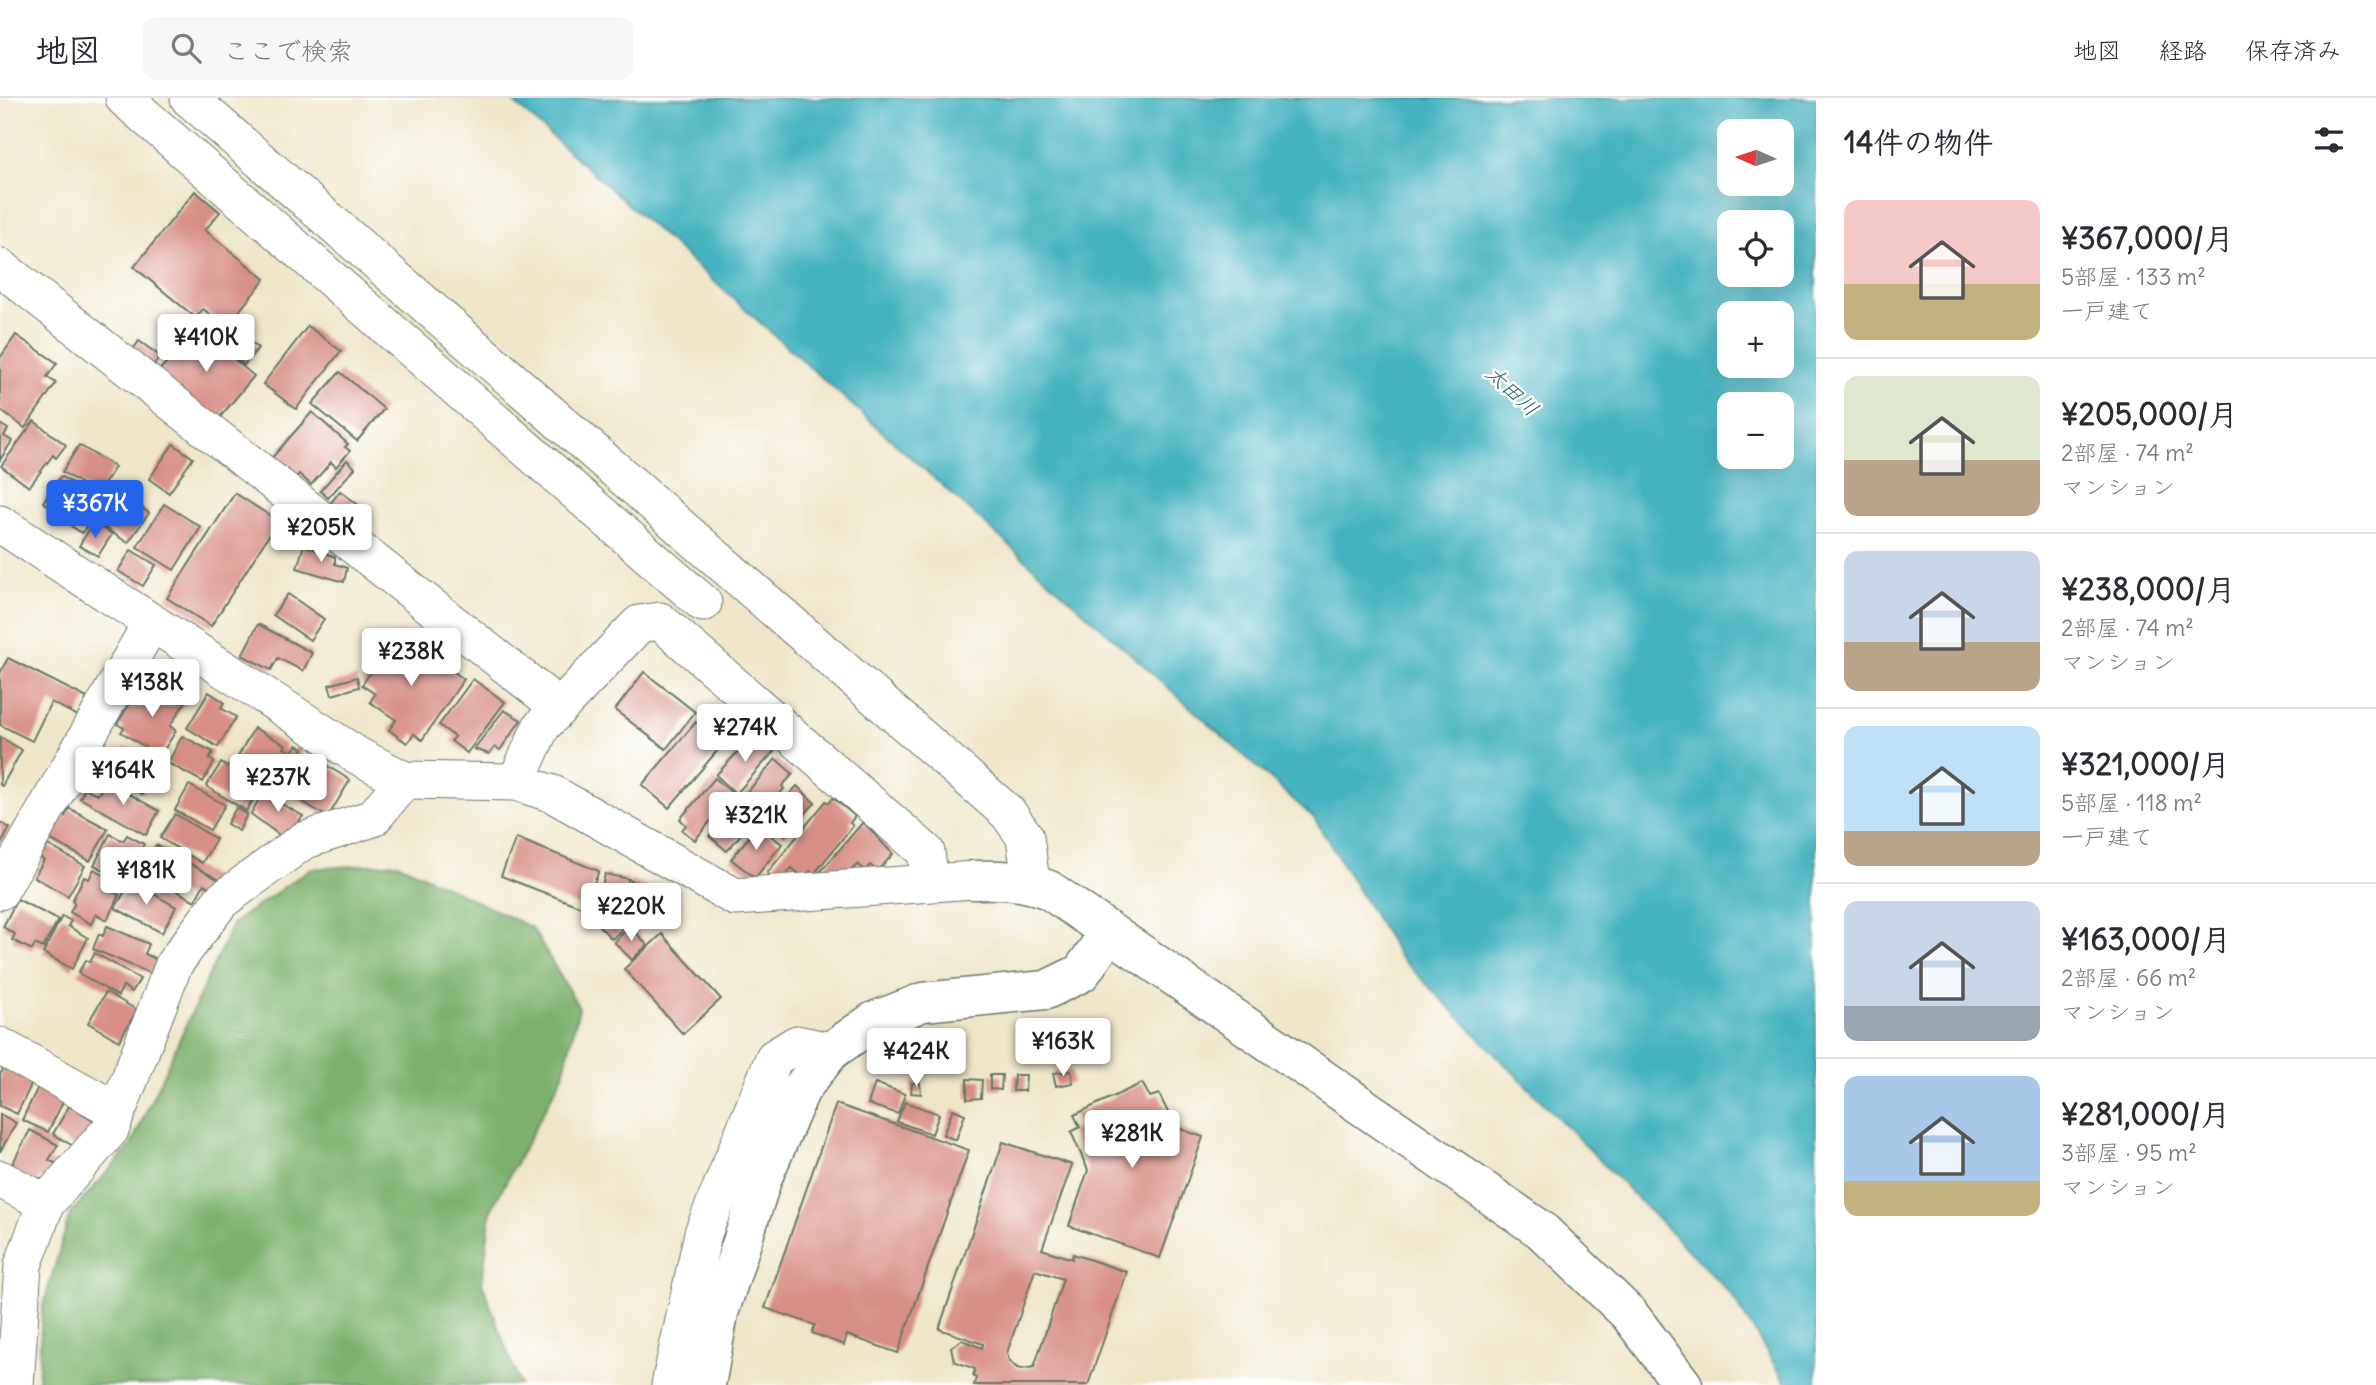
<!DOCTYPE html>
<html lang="ja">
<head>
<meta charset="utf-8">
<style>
  :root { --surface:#fff; --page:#f7f7f7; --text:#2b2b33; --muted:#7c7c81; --line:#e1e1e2; --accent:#2563eb }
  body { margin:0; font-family:Delius,"Klee One",sans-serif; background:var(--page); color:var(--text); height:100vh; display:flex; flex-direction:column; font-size:26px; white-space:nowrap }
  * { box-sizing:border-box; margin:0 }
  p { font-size:23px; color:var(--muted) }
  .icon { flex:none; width:38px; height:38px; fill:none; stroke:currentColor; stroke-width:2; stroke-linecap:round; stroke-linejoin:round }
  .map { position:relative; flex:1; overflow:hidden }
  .drawer { display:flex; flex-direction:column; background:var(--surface); width:560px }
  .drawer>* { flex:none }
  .needle { width:46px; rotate:273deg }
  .buttons { position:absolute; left:1717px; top:21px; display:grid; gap:14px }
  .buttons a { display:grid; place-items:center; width:77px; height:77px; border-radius:14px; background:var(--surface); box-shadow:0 7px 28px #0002; font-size:35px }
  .price { position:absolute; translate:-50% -60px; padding:0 16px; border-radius:7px; background:#fff; color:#222; font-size:23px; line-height:46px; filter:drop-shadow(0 2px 4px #0008) }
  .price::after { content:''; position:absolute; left:50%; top:42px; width:21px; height:16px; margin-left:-10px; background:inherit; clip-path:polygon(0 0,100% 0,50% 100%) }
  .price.selected { background:var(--accent); color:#fff }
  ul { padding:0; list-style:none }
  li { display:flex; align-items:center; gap:21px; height:175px; padding:0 28px }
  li+li { border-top:2px solid var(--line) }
  li span { display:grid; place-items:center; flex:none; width:196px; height:140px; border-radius:14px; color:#555 }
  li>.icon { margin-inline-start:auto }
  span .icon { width:84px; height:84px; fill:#fffc; stroke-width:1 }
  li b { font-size:30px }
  h2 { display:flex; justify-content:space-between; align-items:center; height:84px; padding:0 28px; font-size:30px }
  header { display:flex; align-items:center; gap:42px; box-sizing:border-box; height:98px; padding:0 35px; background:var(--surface); border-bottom:2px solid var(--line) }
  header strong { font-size:33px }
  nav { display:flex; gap:38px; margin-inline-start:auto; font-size:24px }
  .search { width:490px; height:63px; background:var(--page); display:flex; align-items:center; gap:18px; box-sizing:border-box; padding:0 24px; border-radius:14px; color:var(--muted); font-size:26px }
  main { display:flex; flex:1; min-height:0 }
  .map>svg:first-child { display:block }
</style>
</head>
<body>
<header>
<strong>地図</strong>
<div class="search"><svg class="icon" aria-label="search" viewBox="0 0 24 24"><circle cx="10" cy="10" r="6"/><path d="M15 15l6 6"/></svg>ここで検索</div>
<nav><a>地図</a><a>経路</a><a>保存済み</a></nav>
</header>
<main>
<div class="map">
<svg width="1816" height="1287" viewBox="0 0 1816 1287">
  <rect width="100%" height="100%" fill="#fff"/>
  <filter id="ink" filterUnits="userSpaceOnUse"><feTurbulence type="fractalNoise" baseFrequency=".0143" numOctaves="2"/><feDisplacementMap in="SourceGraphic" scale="14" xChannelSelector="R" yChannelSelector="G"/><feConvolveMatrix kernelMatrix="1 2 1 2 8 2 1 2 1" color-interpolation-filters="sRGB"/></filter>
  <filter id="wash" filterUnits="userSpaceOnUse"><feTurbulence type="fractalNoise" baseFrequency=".00686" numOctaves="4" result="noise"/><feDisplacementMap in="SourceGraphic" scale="28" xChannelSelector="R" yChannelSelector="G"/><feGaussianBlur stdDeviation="1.57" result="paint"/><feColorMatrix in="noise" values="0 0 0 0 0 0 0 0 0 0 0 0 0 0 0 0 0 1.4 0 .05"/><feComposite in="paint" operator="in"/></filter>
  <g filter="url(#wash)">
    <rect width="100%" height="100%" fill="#efe6ca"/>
    <path fill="#7db16d" stroke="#4e7750" stroke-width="2" d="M 397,765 L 532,830 L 579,910 L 563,977 L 491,1112 L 482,1185 L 520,1287 L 38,1287 L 42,1212 L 70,1116 L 130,1049 L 233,825 L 310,771 Z"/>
    <path fill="#45b3c0" stroke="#32787a" stroke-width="2" fill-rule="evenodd" d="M 509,0 L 1816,0 L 1816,1287 L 1787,1287 L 1731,1196 L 1399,858 L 1314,720 ZM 1729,33 L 1782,33 L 1782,86 L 1729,86 ZM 1729,124 L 1782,124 L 1782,177 L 1729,177 ZM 1729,215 L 1782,215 L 1782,268 L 1729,268 ZM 1729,306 L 1782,306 L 1782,359 L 1729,359 Z"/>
    <g id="blocks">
      <g fill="#d88f87" fill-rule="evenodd">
        <path d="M 195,93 L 220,114 L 205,132 L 265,181 L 237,216 L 245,223 L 229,243 L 208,227 L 214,219 L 203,211 L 196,220 L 134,169 Z"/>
        <path d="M 308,228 L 341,253 L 296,311 L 263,286 Z"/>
        <path d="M 197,229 L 254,278 L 216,324 L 158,274 Z"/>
        <path d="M 16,237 L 57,265 L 47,279 L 56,285 L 25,330 L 0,312 L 0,260 Z"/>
        <path d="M 243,238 L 258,250 L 244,267 L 230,256 Z"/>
        <path d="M 139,243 L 160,258 L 150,272 L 129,257 Z"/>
        <path d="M 340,274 L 384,311 L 357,343 L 312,306 Z"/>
        <path d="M 312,314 L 348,346 L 345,349 L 350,353 L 336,369 L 331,364 L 311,387 L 299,376 L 293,383 L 270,362 Z"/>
        <path d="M 34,323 L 66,347 L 56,360 L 53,357 L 29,389 L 1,368 Z"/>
        <path d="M 0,326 L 8,331 L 4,338 L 12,343 L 0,362 Z"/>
        <path d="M 173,346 L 193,360 L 169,395 L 149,381 Z"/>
        <path d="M 79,347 L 115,369 L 98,396 L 62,374 Z"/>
        <path d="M 347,362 L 355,370 L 328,400 L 320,393 Z"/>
        <path d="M 61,378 L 92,398 L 84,411 L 94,418 L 113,390 L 149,415 L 128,445 L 91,421 L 82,435 L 71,428 L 74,424 L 43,404 Z"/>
        <path d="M 340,393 L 361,409 L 348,427 L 327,410 Z"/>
        <path d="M 235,395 L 278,423 L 211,528 L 167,500 Z"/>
        <path d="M 164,406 L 201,429 L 174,472 L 137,449 Z"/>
        <path d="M 93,425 L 112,436 L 98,458 L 79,448 Z"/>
        <path d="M 304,447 L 335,459 L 335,466 L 347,470 L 344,484 L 297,470 Z"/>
        <path d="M 131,452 L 156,467 L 143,488 L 118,473 Z"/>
        <path d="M 288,496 L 324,521 L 310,542 L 273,517 Z"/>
        <path d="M 258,526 L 312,555 L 303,573 L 278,560 L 271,572 L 242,557 Z"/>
        <path d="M 398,535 L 464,581 L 422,642 L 414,636 L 407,645 L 389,632 L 396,622 L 370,604 L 375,596 L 362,587 Z"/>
        <path d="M 8,560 L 87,600 L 78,618 L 51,604 L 32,643 L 0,627 L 0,575 Z"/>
        <path d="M 644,574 L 695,614 L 666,651 L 615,612 Z"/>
        <path d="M 357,579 L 359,589 L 332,597 L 329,587 Z"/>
        <path d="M 473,581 L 505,604 L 467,655 L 451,643 L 455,639 L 439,627 Z"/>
        <path d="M 140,589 L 157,600 L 164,589 L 186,603 L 170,628 L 176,633 L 160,658 L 121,634 L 124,630 L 117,626 Z"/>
        <path d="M 209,594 L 224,604 L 221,610 L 236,619 L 218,649 L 187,630 Z"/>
        <path d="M 504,612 L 521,622 L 500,652 L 495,649 L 489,656 L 474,651 Z"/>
        <path d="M 696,624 L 722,647 L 669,710 L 642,687 Z"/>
        <path d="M 254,630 L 286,647 L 284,650 L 292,654 L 297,647 L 303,650 L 292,672 L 284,668 L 275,684 L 236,662 Z"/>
        <path d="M 182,638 L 213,654 L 209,661 L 214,664 L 203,684 L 168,665 Z"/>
        <path d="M 0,639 L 22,652 L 2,688 L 0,687 Z"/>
        <path d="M 751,640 L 761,649 L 768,642 L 777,650 L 736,696 L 716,677 Z"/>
        <path d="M 126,649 L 140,658 L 143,654 L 161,666 L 142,696 L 109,675 Z"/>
        <path d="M 308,656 L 350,682 L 328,719 L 286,694 Z"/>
        <path d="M 776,661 L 793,676 L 782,688 L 784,691 L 762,716 L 743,699 Z"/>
        <path d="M 231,664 L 264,684 L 246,713 L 206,688 L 221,665 L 227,669 Z"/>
        <path d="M 715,680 L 733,696 L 695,742 L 682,732 L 686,727 L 680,721 Z"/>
        <path d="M 106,683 L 159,713 L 146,737 L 80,700 L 85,690 L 98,697 Z"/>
        <path d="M 267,686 L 285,696 L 280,705 L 303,718 L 299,723 L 308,728 L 286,742 L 251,716 Z"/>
        <path d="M 189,687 L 225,707 L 210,732 L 175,712 Z"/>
        <path d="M 797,688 L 815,705 L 785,737 L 767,721 Z"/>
        <path d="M 833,700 L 855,718 L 850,725 L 853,728 L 814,776 L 810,773 L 804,780 L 792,770 L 779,785 L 767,775 L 826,703 L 829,705 Z"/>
        <path d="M 739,702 L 757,717 L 727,753 L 709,738 Z"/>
        <path d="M 69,710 L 108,731 L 90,763 L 49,741 L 63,716 L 65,718 Z"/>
        <path d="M 236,710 L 247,716 L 239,733 L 227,726 Z"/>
        <path d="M 175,716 L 216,741 L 202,765 L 160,740 Z"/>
        <path d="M 0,724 L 10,730 L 0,748 Z"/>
        <path d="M 863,724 L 893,756 L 878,773 L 870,767 L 865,773 L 858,766 L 845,778 L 815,780 Z"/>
        <path d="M 758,728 L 782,746 L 755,780 L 731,761 Z"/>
        <path d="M 110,736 L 123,743 L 127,737 L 144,746 L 129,776 L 127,775 L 123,782 L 94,767 Z"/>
        <path d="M 516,740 L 599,773 L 584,810 L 501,778 Z"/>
        <path d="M 48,747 L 85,768 L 68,798 L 34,779 L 44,762 L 40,759 Z"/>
        <path d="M 156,747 L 225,785 L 220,795 L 204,786 L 195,803 L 141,774 Z"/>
        <path d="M 94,771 L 114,783 L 110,792 L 119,797 L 107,822 L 96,816 L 91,826 L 70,814 L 75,805 L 72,803 L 84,779 L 89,781 Z"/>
        <path d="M 605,776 L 629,781 L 621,796 L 619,793 L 614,819 L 624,829 L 612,841 L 594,823 Z"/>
        <path d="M 631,782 L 665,797 L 655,820 L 621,805 Z"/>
        <path d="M 131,783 L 176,809 L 162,835 L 115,810 Z"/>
        <path d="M 17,801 L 58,822 L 43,850 L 35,846 L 32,852 L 12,842 L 15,836 L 3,829 Z"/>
        <path d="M 62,818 L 71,823 L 68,828 L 88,840 L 72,871 L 43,855 Z"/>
        <path d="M 107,828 L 149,846 L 145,856 L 160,863 L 154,877 L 93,851 L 99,836 L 103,838 Z"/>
        <path d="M 630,828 L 647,847 L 632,862 L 614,844 Z"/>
        <path d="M 662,836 L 721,901 L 683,936 L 624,871 Z"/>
        <path d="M 95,855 L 140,881 L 132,894 L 123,888 L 118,898 L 78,875 L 86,862 L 90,864 Z"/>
        <path d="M 106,894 L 137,912 L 119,943 L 88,925 Z"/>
        <path d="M 6,965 L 33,983 L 17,1016 L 0,1008 L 0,977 Z"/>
        <path d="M 1071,973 L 1073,985 L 1056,988 L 1053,975 Z"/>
        <path d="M 990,977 L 1002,977 L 1001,992 L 990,991 Z"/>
        <path d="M 1014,977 L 1026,977 L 1025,993 L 1013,993 Z"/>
        <path d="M 967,981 L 982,982 L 981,1000 L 967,1001 Z"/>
        <path d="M 875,985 L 905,996 L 898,1016 L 868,1006 Z"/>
        <path d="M 912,985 L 920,985 L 921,996 L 911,995 Z"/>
        <path d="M 1142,985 L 1150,999 L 1159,996 L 1175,1029 L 1203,1039 L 1160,1160 L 1069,1128 L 1088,1072 L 1071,1034 L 1080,1029 L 1074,1017 Z"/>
        <path d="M 38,989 L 64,1002 L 48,1034 L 22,1022 Z"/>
        <path d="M 905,1004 L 939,1016 L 932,1036 L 897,1024 Z"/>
        <path d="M 836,1006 L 969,1052 L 898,1255 L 847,1237 L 844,1247 L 812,1235 L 815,1227 L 765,1210 Z"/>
        <path d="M 69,1008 L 100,1026 L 78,1051 L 53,1036 Z"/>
        <path d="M 953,1011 L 965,1016 L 956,1042 L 943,1037 Z"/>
        <path d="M 0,1016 L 16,1025 L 0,1054 Z"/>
        <path d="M 30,1032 L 58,1047 L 49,1062 L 57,1066 L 48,1084 L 40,1080 L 36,1088 L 8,1074 Z"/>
        <path d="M 1003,1044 L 1072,1067 L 1042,1151 L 1072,1161 L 1073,1156 L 1127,1174 L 1088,1287 L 974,1287 L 976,1280 L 973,1278 L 975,1271 L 954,1263 L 951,1249 L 962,1242 L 982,1250 L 983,1246 L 939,1231 ZM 1035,1172 L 1063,1181 L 1034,1269 L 1022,1271 L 1017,1270 L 1009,1262 L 1007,1255 Z"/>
      </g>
    </g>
  </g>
  <g filter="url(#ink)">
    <use href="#blocks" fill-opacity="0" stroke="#687868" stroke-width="2"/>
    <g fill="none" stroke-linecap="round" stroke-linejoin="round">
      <defs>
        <g id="minor">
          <path d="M 124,0 L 703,505"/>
          <path d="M 189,0 L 1008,715 L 1025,739 L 1031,785"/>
          <path d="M 0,169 L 559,609"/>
          <path d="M 0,426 L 358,658 L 404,682 L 516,684 L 553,696 L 735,799 L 974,782"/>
          <path d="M 516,684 L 541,629 L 639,526 L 660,523 L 926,754 L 930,785"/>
          <path d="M 0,793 L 151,525"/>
          <path d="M 0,948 L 117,1013"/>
          <path d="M 0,1081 L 46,1105"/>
          <path d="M 15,1287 L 23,1167 L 46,1105 L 110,1032 L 174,866 L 221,803 L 303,743 L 373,720 L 404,682"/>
          <path d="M 670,1287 L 703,1135 L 774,960 L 797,946 L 831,953"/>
        </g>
        <g id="tertiary">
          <path d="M 974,782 C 1000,781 1024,782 1049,792 L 1541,1132 L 1629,1216 L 1683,1287"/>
          <path d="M 706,1287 L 719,1215 L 763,1079 L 801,991 L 831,953 L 874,923 L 923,904 L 1046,892 L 1081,875 L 1109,835"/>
        </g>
      </defs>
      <use href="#minor" stroke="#687868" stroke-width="39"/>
      <use href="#tertiary" stroke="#687868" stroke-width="41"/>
      <use href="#minor" stroke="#fff" stroke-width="37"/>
      <use href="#tertiary" stroke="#fff" stroke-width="38"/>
    </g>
  </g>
  <g text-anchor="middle" stroke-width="5" stroke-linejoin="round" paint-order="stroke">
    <g font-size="21" font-style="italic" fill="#2c6665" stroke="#fff">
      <text transform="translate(1512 293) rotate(43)" y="7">太田川</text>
    </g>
  </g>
</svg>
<div class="buttons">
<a><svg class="needle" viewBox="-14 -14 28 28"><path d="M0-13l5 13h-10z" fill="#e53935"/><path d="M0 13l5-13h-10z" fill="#7c7c81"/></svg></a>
<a><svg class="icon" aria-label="locate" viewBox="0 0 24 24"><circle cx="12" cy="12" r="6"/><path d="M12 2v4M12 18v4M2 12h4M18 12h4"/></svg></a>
<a>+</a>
<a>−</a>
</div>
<b class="price" style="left:206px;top:276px">¥410K</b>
<b class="price selected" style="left:95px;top:442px">¥367K</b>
<b class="price" style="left:321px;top:466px">¥205K</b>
<b class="price" style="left:411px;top:590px">¥238K</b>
<b class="price" style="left:152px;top:621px">¥138K</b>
<b class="price" style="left:745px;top:666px">¥274K</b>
<b class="price" style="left:123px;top:709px">¥164K</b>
<b class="price" style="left:278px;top:716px">¥237K</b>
<b class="price" style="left:756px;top:754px">¥321K</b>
<b class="price" style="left:146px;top:809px">¥181K</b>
<b class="price" style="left:631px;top:845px">¥220K</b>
<b class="price" style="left:1063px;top:980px">¥163K</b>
<b class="price" style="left:916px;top:990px">¥424K</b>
<b class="price" style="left:1132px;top:1072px">¥281K</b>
</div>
<section class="drawer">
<h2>14件の物件<svg class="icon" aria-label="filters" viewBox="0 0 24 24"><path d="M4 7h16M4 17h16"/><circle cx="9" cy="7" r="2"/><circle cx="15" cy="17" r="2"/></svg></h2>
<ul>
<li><span style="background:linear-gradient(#f6c9c9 60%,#c2b280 0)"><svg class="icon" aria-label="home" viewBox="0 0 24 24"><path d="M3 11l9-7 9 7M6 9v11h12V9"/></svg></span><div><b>¥367,000/月</b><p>5部屋 · 133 m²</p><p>一戸建て</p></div></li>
<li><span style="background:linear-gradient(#dfe7d0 60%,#b9a48a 0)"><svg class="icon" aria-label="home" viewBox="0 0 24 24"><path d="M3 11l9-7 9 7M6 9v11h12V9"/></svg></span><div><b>¥205,000/月</b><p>2部屋 · 74 m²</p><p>マンション</p></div></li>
<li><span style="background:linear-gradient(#c9d6e8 65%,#b9a48a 0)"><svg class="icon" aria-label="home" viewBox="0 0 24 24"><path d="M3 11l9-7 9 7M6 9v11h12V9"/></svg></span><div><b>¥238,000/月</b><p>2部屋 · 74 m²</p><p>マンション</p></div></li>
<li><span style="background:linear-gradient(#bfe0f5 75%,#b9a48a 0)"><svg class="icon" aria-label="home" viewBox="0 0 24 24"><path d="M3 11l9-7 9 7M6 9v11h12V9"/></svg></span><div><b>¥321,000/月</b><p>5部屋 · 118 m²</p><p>一戸建て</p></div></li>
<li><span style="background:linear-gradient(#c9d6e8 75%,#9aa5b1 0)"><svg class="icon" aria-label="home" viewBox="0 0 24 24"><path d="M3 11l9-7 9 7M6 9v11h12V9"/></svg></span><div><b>¥163,000/月</b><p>2部屋 · 66 m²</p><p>マンション</p></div></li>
<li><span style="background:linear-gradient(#a9c7e8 75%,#c2b280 0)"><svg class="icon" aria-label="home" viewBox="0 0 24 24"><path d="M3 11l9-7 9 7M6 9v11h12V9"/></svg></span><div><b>¥281,000/月</b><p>3部屋 · 95 m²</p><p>マンション</p></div></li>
</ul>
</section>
</main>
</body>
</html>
